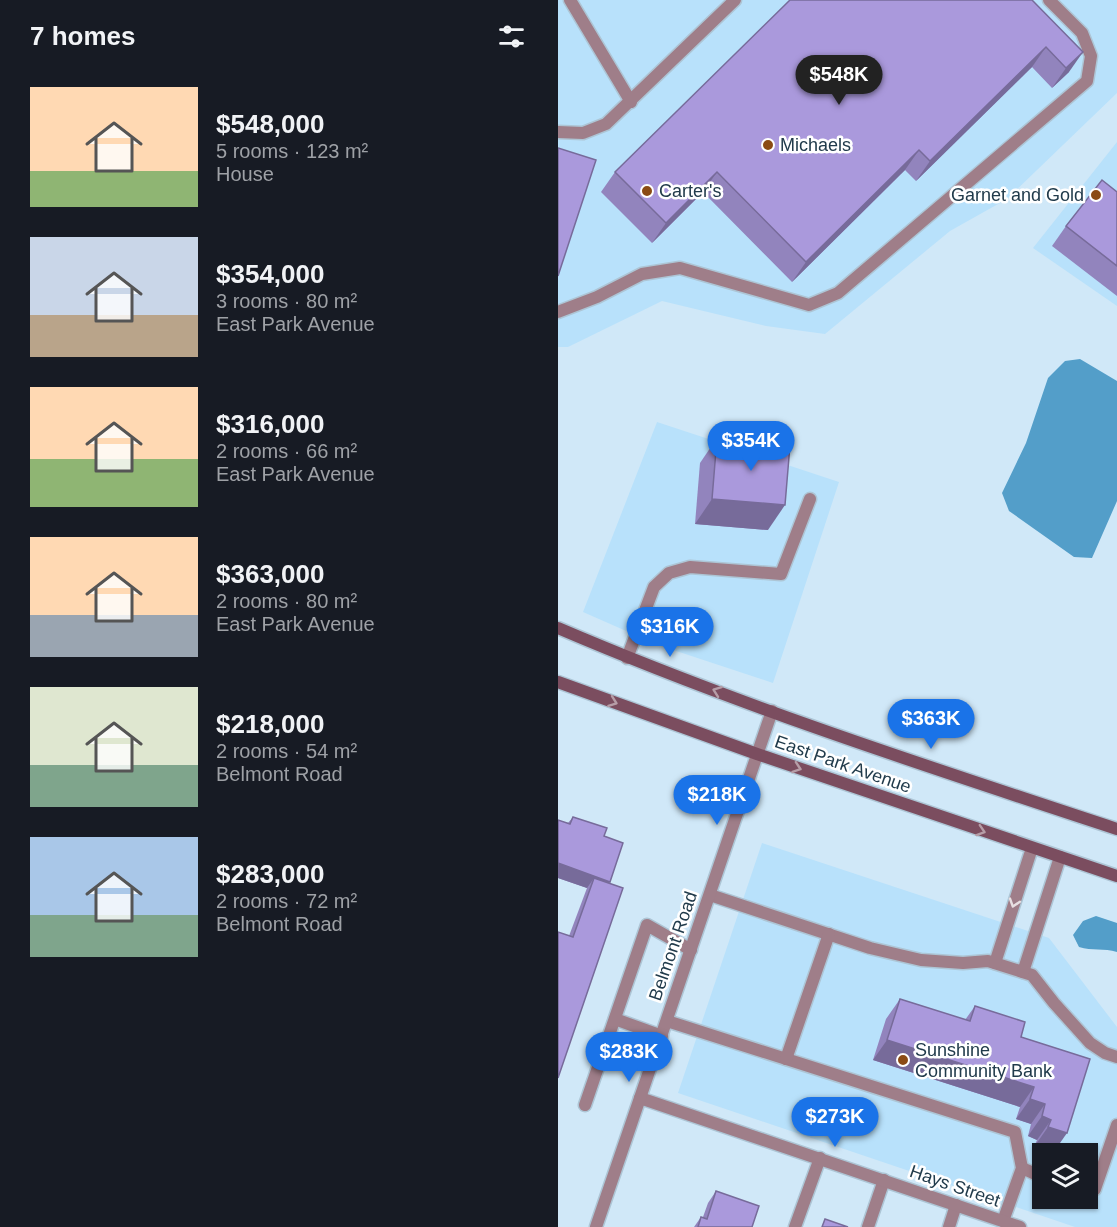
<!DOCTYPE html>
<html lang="en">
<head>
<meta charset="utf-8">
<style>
  :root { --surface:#171b24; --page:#20242c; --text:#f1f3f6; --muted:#9ea1a6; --accent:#1a73e8 }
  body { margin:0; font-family:Arial,sans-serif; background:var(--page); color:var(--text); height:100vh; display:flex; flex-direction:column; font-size:22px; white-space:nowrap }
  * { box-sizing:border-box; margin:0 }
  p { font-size:20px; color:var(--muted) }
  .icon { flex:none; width:33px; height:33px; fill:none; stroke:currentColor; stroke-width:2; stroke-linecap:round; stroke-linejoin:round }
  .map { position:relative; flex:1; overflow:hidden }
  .details { display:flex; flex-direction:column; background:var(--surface); width:558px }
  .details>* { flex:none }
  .buttons { position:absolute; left:474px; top:1143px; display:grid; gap:12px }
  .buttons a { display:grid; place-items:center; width:66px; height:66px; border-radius:0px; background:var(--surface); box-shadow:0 2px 4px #0004; font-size:30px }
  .price { position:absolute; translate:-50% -51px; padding:0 14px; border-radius:21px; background:var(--accent); color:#fff; font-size:20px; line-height:39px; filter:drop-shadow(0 2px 3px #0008) }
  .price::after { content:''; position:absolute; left:50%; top:36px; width:18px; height:14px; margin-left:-9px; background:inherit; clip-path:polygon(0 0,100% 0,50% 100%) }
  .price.current { background:#222; color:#fff }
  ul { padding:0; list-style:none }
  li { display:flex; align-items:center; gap:18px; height:150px; padding:0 30px }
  li span { display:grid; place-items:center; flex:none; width:168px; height:120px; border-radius:0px; color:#555 }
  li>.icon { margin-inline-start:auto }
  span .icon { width:72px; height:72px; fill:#fffc; stroke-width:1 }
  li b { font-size:26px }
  h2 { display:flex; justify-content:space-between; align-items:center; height:72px; padding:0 30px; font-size:26px }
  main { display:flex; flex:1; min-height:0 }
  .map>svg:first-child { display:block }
</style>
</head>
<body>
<main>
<section class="details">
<h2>7 homes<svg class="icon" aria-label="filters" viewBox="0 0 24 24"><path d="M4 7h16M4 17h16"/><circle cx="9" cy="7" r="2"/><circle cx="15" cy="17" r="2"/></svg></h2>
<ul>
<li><span style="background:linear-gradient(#ffd9b3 70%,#8fb573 0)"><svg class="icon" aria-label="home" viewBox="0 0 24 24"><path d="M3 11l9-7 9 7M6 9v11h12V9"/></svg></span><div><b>$548,000</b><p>5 rooms · 123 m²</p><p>House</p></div></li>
<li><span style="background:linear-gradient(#c9d6e8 65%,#b9a48a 0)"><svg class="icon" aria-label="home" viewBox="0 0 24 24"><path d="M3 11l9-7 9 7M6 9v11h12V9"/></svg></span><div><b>$354,000</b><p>3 rooms · 80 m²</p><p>East Park Avenue</p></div></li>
<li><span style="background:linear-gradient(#ffd9b3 60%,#8fb573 0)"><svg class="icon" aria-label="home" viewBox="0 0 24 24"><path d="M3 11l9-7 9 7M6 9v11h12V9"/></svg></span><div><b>$316,000</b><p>2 rooms · 66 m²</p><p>East Park Avenue</p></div></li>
<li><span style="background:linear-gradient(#ffd9b3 65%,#9aa5b1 0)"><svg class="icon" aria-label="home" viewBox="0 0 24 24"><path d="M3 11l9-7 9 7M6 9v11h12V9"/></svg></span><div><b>$363,000</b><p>2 rooms · 80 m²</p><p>East Park Avenue</p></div></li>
<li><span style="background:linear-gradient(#dfe7d0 65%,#7fa58c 0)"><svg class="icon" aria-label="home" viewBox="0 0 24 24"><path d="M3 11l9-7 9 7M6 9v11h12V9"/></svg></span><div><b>$218,000</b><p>2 rooms · 54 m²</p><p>Belmont Road</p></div></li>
<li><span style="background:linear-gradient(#a9c7e8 65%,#7fa58c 0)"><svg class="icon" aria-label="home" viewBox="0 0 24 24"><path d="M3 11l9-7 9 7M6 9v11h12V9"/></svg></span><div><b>$283,000</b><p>2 rooms · 72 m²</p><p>Belmont Road</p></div></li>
</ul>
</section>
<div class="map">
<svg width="559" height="1227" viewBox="0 0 559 1227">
  <rect width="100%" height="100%" fill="#d0e8f8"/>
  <g fill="#b8e1fb" fill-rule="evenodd">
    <path d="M 0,0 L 559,0 L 559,93 L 449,199 L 392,231 L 267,334 L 208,326 L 104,301 L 10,347 L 0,347 Z"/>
    <path d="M 559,142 L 559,306 L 475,248 Z"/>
    <path d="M 99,422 L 281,482 L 215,683 L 100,645 L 25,612 Z"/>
    <path d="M 204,843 L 491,938 L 559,1027 L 559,1227 L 517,1227 L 120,1093 ZM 484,1154 L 530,1154 L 530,1198 L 484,1198 Z"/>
  </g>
  <g fill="#539ec9">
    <path d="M 522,359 L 559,381 L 559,501 L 534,558 L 516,557 L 451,511 L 444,493 L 468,443 L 490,378 L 507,361 Z"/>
    <path d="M 538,916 L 559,923 L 559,952 C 546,948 534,951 521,947 L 515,935 L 525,921 Z"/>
  </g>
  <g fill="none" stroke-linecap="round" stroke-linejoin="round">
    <defs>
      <g id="service">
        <path d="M 12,0 L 73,102"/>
        <path d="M 0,132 L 25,133 L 48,124 L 177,0"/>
        <path d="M 0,312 L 39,297 L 84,274 L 122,268 L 251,305 L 280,293 L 529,81 L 533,56 L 524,33 L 491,0"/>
        <path d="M 69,658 L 96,587 L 111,573 L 132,567 L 223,574 L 252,499"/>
        <path d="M 152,895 L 312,948 L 363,960 L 405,963 L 430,961 L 474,975 L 496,1003 L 532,1043 L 547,1053 L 559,1057"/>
        <path d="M 437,963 L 474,848"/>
        <path d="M 465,972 L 502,857"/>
        <path d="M 57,1019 L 104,1036"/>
        <path d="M 109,1021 L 457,1132 L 464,1168 L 445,1221"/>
        <path d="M 228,1059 L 271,934"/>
        <path d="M 27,1105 L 89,925 L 133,950"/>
        <path d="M 464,1168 L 484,1177"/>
        <path d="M 530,1189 L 537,1189 L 559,1125"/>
        <path d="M 237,1227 L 262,1158"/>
        <path d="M 310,1227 L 326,1180"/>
        <path d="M 391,1227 L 398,1205"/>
      </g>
      <g id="minor">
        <path d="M 82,1098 L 462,1227"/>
        <path d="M 38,1227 L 214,711"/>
      </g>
      <g id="secondary">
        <path d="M 0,628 C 182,706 371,767 559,829"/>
        <path d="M 0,682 L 199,754 L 559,876"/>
      </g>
    </defs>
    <use href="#service" stroke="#adc5d5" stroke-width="15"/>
    <use href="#minor" stroke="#adc5d5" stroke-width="15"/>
    <use href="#secondary" stroke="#adc5d5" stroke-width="15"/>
    <use href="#service" stroke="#9f7e89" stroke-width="12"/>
    <use href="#minor" stroke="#9f7e89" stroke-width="12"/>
    <use href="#secondary" stroke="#7b4d5f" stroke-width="12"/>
  </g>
  <g fill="#9284bd">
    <path d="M 474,0 L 511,72 L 494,88 L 474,67 L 358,181 L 347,170 L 234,282 L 145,192 L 94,243 L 43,192 L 57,172 Z"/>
    <path d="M 559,192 L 559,296 L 494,246 L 508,226 Z"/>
    <path d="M 159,438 L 210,530 L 137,524 L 142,463 Z"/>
    <path d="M 15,817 L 46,836 L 51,883 L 0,1078 L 11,936 L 29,888 L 0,878 L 0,820 L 10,823 Z"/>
    <path d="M 342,999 L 407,1020 L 417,1006 L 463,1037 L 532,1059 L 495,1153 L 476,1147 L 479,1140 L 470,1136 L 473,1124 L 458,1119 L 462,1107 L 315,1060 L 328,1019 Z"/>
    <path d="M 158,1191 L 194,1227 L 136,1227 L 143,1217 L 145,1217 L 150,1203 Z"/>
  </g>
  <g fill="#776b9a">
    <path d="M 488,47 L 474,67 L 358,181 L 372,161 Z"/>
    <path d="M 525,52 L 511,72 L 494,88 L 508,68 Z"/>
    <path d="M 361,150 L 347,170 L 234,282 L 248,262 Z"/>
    <path d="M 159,172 L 145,192 L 94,243 L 108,223 Z"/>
    <path d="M 154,499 L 227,505 L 210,530 L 137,524 Z"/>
    <path d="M 0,863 L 52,882 L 44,893 L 36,878 L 29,888 L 0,878 Z"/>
    <path d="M 329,1040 L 476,1087 L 462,1107 L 315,1060 Z"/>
    <path d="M 472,1099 L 487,1104 L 473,1124 L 458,1119 Z"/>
    <path d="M 484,1116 L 493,1120 L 479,1140 L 470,1136 Z"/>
    <path d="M 490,1127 L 509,1133 L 495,1153 L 476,1147 Z"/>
  </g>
  <g fill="#aa99dc" stroke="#776b9a" stroke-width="1.5">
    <path d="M 232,0 L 474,0 L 525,52 L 508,68 L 488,47 L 372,161 L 361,150 L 248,262 L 159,172 L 108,223 L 57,172 Z"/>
    <path d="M 0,148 L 38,160 L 0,276 Z"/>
    <path d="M 544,180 L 559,192 L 559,266 L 508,226 Z"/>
    <path d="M 159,438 L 232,445 L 227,505 L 154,499 Z"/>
    <path d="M 15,817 L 49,828 L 46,836 L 65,843 L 52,882 L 0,863 L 0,820 L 12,824 Z"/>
    <path d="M 36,878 L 65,888 L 0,1078 L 0,932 L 15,937 Z"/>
    <path d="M 342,999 L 412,1021 L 417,1006 L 467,1022 L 463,1037 L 532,1059 L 509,1133 L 490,1127 L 493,1120 L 484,1116 L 487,1104 L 472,1099 L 476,1087 L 329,1040 Z"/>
    <path d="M 158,1191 L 201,1206 L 194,1227 L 140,1227 L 143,1217 L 149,1219 Z"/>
    <path d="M 267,1219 L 290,1227 L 264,1227 Z"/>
  </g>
  <defs><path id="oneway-chevron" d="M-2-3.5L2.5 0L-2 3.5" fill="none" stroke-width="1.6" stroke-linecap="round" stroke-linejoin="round" transform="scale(1.5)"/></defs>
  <g stroke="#b69da7">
    <use href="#oneway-chevron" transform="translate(159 691) rotate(-160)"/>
    <use href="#oneway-chevron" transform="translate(55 702) rotate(20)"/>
    <use href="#oneway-chevron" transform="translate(239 768) rotate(19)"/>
    <use href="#oneway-chevron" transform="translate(423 831) rotate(18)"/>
  </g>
  <use stroke="#e7dfe2" href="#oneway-chevron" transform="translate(456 903) rotate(108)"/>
  <g fill="#8b4b14" stroke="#fff" stroke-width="2">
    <circle cx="210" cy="145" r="6"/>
    <circle cx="89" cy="191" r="6"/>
    <circle cx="538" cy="195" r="6"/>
    <circle cx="345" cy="1060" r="6"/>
  </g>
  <g text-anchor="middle" stroke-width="5" stroke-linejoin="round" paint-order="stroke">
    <g font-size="18" fill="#213b4b" stroke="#fff" text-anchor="start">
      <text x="222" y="151">Michaels</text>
      <text x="101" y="197">Carter's</text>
      <text x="526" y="201" text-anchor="end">Garnet and Gold</text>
      <text x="357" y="1056">Sunshine<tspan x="357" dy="21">Community Bank</tspan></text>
    </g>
    <g font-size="18" fill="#213b4b" stroke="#fff">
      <text transform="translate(285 764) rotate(19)" y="6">East Park Avenue</text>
      <text transform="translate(115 946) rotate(-71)" y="6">Belmont Road</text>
      <text transform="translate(397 1186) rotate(19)" y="6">Hays Street</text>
    </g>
  </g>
</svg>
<div class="buttons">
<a><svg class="icon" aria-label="layers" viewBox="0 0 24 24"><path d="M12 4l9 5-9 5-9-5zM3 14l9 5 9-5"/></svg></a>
</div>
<b class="price current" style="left:281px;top:106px">$548K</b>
<b class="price" style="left:193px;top:472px">$354K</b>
<b class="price" style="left:112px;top:658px">$316K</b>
<b class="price" style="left:373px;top:750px">$363K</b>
<b class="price" style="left:159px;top:826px">$218K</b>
<b class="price" style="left:71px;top:1083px">$283K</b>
<b class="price" style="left:277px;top:1148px">$273K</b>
</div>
</main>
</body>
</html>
